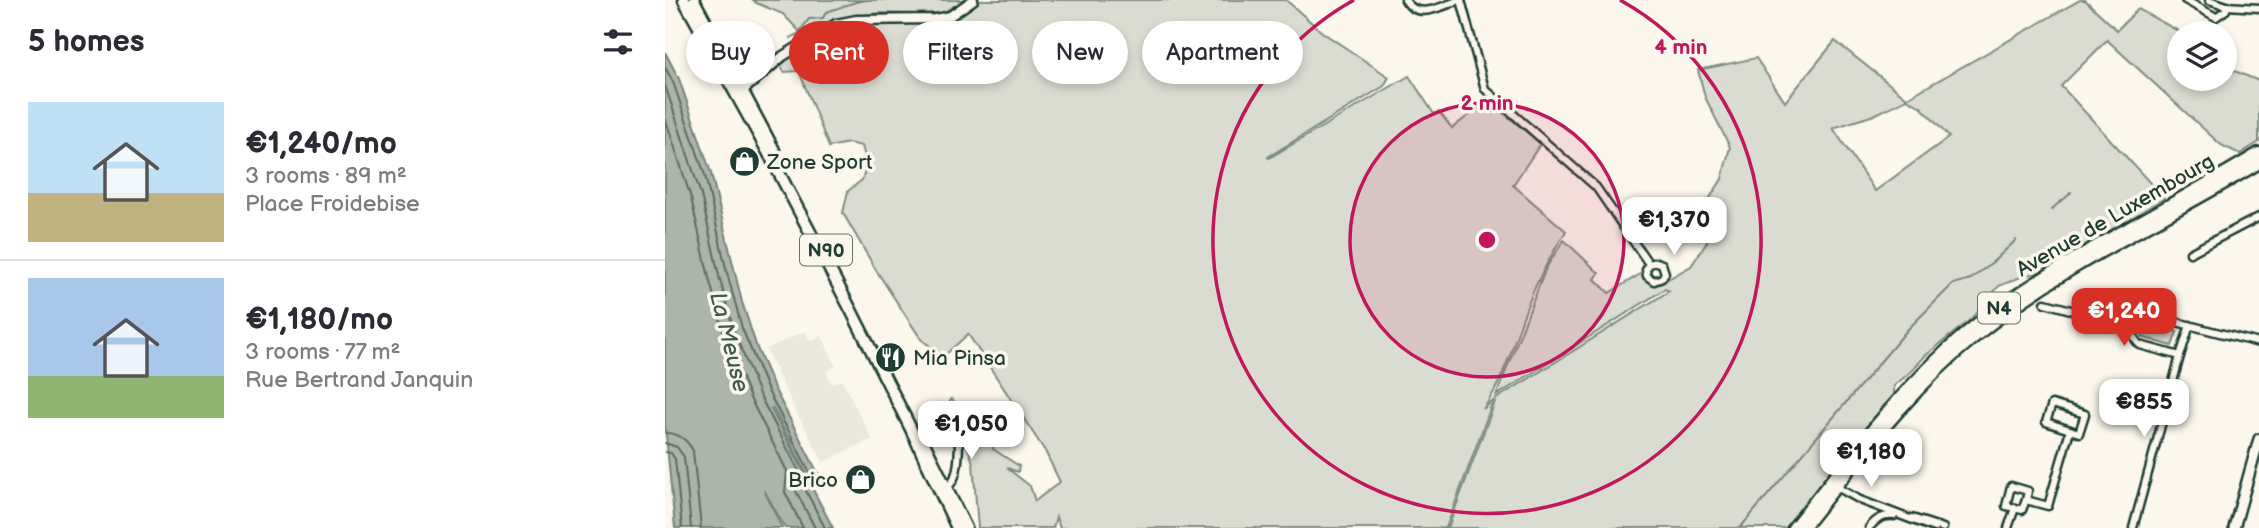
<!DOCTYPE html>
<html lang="en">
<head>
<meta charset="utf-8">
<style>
  :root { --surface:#fff; --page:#f7f7f7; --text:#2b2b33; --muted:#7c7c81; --line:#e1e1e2; --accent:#d93025 }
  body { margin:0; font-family:"Balsamiq Sans",sans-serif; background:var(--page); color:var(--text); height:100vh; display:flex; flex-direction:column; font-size:26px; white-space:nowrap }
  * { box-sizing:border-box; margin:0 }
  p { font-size:23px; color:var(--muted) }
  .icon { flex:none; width:38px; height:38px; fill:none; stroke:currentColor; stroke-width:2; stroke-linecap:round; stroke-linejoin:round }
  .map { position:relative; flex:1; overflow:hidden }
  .sheet { display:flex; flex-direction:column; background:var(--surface); width:665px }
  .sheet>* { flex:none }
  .guide { position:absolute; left:21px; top:21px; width:665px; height:63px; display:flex; gap:14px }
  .tools { position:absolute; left:1502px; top:21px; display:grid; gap:14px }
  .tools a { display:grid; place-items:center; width:70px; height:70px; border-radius:50%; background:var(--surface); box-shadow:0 4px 10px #0003; font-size:35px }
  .price { position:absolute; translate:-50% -60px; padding:0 16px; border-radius:14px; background:#fff; color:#222; font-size:23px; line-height:46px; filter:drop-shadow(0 2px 4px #0008) }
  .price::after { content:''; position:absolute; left:50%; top:42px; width:21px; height:16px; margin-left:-10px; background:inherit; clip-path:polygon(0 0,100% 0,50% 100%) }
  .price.active { background:var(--accent); color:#fff }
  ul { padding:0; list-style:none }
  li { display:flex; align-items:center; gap:21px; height:175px; padding:0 28px }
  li+li { border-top:2px solid var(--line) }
  li span { display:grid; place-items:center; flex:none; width:196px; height:140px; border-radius:0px; color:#555 }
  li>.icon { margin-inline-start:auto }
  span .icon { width:84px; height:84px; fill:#fffc; stroke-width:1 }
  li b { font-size:30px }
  h2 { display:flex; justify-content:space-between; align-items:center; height:84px; padding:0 28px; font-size:30px }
  .chip { padding:0 24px; border-radius:32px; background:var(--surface); box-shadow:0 4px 10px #0003; font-size:24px; line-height:63px }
  .chip.active { background:var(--accent); color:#fff }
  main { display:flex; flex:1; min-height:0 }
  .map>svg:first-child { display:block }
</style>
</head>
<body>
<main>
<section class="sheet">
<h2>5 homes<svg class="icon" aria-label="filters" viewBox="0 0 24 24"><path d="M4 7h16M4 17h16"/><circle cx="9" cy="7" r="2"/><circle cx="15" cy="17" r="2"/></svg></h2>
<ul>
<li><span style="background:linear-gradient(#bfe0f5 65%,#c2b280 0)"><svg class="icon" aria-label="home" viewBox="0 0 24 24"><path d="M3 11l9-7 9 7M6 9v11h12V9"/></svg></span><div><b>€1,240/mo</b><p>3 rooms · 89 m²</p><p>Place Froidebise</p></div></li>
<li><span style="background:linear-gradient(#a9c7e8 70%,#8fb573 0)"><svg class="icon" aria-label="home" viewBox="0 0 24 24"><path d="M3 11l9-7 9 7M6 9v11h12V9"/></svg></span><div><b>€1,180/mo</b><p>3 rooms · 77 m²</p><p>Rue Bertrand Janquin</p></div></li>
</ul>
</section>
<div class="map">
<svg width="1594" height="528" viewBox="0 0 1594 528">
  <rect width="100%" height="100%" fill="#fbf7ec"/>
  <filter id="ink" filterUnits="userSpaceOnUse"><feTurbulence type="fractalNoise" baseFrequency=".0143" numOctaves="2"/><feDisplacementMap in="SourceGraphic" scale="14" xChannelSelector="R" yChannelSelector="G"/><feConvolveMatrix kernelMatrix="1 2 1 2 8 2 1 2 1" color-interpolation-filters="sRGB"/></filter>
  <g filter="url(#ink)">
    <path fill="#eae9de" d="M 140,331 L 145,341 L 157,336 L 171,366 L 161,371 L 167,384 L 177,380 L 207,439 L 158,462 L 123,396 L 101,349 Z"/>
    <g fill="#dbdcd1" stroke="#7d8c82" stroke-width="2" fill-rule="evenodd">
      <path d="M 88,0 L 301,0 L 273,15 L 215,13 L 170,19 L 138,35 L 118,14 L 91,3 Z"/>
      <path d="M 315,0 L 621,0 L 657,32 L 724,77 L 719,86 L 603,157 L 604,158 L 744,76 L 769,114 L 774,112 L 787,128 L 823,101 L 876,143 L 848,185 L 901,231 C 886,255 873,278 863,304 C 849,339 840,380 818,409 L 828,401 L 781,528 L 395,528 L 391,517 L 388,528 L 313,528 L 308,463 L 299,435 L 280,415 L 286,399 L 327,430 L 328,449 L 354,466 L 353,472 L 342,468 L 365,486 L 370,501 L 395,482 L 380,451 L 303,334 L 278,357 L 256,339 L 211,270 L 178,213 L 183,191 L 197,180 L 202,164 L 197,146 L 183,143 L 164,147 L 134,71 L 119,72 L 114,62 C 131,52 158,31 175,27 C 219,15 282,36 315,0 Z"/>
      <path d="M 1415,0 L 1420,0 L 1452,30 L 1473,9 L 1517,33 L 1514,33 L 1514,79 L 1559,79 L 1559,58 L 1562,68 L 1594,81 L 1594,142 L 1575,154 L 1556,145 L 1442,40 L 1396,86 L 1499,198 L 1397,262 L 1387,260 L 1379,271 L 1358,276 L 1334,286 L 1306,319 L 1259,357 L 1249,369 L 1229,386 L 1229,397 L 1201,427 L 1122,528 L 783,528 L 831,399 L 1004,291 L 1000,289 L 831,396 L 881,268 L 899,240 L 934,273 L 930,279 L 944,293 L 977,273 L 985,283 L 994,284 L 1026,266 L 1042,242 L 1041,204 L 1057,179 L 1065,147 L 1040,97 L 1033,70 L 1091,58 L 1120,102 L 1170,41 L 1242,98 ZM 1242,99 L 1256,107 L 1284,137 L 1210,191 L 1168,128 L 1209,115 Z"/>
      <path d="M 1482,322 L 1512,332 L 1507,346 L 1477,337 Z"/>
    </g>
    <path fill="#adb4aa" stroke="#74847b" stroke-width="2" d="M 0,52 L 14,79 L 46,173 L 77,302 L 92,348 L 109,388 L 156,479 L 147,484 L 108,408 L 106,409 L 168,528 L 120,528 L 99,490 L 117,528 L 10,528 L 0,425 Z"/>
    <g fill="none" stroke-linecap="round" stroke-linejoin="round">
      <g stroke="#586d63" stroke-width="2">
        <path d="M 0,67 L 8,82 L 40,175 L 62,273 L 77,328 L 103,391 L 145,473 L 139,482 L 139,487 L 160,528"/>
        <path d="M 0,85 L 36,195 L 54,276 L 69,331 L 94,394 L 134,471 L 130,482 L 130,489 L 150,528"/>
        <path d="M 0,117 L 26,198 L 44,278 L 59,334 L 85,398 L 122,471 L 120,492 L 138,528"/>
        <path d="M 0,433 C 13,433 22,439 28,451 L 36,528"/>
        <path d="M 0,443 L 12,447 L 19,457 L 26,528"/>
        <path d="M 0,452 L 6,453 L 10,459 L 17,528"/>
      </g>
      <g stroke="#74847b" stroke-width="2">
        <path d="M 125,38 L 133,34 L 144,19 L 158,18 L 161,12 C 176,8 187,1 203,0"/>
        <path d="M 1387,210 C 1392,202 1401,200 1406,192"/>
        <path d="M 1075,528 L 1243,329 L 1288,284 L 1306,279 L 1330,260 L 1351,240"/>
      </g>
      <defs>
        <g id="minor">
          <path d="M 740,0 C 753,21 776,6 795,0"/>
          <path d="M 796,0 L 820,89 L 931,187 L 984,264 L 981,270 L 982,276 L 989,281 L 997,278 L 1000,273 L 997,264 L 992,262 L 984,264"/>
          <path d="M 1520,0 L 1551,17 L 1561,10 L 1562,6"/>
          <path d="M 1544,0 L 1562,6 L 1594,8"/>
          <path d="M 1525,253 L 1594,217"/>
          <path d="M 1380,303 L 1469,327"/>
          <path d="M 1525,325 L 1515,356 L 1475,345 C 1465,337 1469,327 1472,317 L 1480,314 L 1594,343"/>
          <path d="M 1387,404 L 1420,414 L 1414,433 L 1381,422 Z"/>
          <path d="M 1168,485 L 1195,500 L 1269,528"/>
          <path d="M 282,487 C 298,478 293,433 294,414"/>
          <path d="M 1350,508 L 1341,506 L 1346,486 L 1363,491 L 1361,500"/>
          <path d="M 1247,518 L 1278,528"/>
          <path d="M 1204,528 C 1211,519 1218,515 1229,516"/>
          <path d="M 1343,528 L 1350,508 L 1357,510 L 1361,500 L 1383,506 L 1405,430"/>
          <path d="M 1468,528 L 1515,356"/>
        </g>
        <path id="tertiary" d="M 74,94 L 118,56 L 171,24 L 191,20 L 270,19 L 285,16 L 308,0"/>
        <path id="secondary" d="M 1569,528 L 1594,439"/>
        <g id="primary">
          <path d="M 19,0 L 102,150 L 186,310 L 245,427 L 292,528"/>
          <path d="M 29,0 L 109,150"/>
          <path d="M 258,441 L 301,528"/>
          <path d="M 1128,528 C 1186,456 1240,382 1313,323 C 1348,295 1389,271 1428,248 C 1484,216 1539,186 1594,153"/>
          <path d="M 1138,528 C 1193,460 1244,390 1312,335 C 1397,265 1500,220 1594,163"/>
        </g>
      </defs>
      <use href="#minor" stroke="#1f3d34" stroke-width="11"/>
      <use href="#tertiary" stroke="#1f3d34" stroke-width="13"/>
      <use href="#secondary" stroke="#1f3d34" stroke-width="14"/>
      <use href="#primary" stroke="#1f3d34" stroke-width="15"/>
      <use href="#minor" stroke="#fbf7ec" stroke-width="6"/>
      <use href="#tertiary" stroke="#fbf7ec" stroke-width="8"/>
      <use href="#secondary" stroke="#fbf7ec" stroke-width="9"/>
      <use href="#primary" stroke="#fbf7ec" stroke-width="10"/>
    </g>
  </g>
  <circle cx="822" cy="240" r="137" fill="#c2185b" fill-opacity=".12"/>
  <g fill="none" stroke="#c2185b" stroke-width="3.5">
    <circle cx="822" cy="240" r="137"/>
    <path d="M955 0A274 274 0 1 1 689 0"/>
  </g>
  <defs>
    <symbol id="shop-disc" viewBox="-11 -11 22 22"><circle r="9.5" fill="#1f3d34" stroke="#fbf7ec"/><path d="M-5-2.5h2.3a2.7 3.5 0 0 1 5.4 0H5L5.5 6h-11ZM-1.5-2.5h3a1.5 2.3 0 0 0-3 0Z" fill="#fff"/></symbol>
    <symbol id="restaurant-disc" viewBox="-11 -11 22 22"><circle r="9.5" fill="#1f3d34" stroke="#fbf7ec"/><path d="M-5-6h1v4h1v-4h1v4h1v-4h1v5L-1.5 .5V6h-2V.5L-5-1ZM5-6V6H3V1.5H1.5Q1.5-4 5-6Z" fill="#fff"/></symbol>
  </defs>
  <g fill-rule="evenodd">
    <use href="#shop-disc" x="62" y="144" width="35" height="35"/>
    <use href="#restaurant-disc" x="208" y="340" width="35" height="35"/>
    <use href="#shop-disc" x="178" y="462" width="35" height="35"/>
  </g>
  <g text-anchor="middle" stroke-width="7" stroke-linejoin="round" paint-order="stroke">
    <g fill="#fbf7ec" stroke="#61756b" stroke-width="2">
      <rect x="135" y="234.5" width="52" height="31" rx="5"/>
      <rect x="1313" y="292.5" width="42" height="31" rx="5"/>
    </g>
    <g font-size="19" font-weight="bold" fill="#1f3d34">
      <text x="161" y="257">N90</text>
      <text x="1334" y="315">N4</text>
    </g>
    <g font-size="21" fill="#1f3d34" stroke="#fbf7ec" text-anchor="start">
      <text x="102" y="169">Zone Sport</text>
      <text x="248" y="365">Mia Pinsa</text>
      <text x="173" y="487" text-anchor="end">Brico</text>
    </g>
    <g font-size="21" fill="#1f3d34" stroke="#fbf7ec">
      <text transform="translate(1450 215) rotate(-30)" y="7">Avenue de Luxembourg</text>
    </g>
    <g font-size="23" font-style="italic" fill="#425b52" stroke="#fbf7ec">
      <text transform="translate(65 342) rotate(76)" y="8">La Meuse</text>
    </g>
  </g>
  <circle cx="822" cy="240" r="10" fill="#c2185b" stroke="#fbf7ec" stroke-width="3.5"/>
  <g font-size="21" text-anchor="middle" font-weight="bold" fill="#c2185b" stroke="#fbf7ec" stroke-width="7" stroke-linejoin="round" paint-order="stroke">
    <text x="1016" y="54">4 min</text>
    <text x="822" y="110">2 min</text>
  </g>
</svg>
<div class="tools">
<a><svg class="icon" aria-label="layers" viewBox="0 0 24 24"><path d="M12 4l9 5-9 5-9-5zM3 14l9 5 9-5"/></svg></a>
</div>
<b class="price" style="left:1009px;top:257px">€1,370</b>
<b class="price active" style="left:1459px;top:348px">€1,240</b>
<b class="price" style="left:1479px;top:439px">€855</b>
<b class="price" style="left:306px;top:461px">€1,050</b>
<b class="price" style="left:1206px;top:489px">€1,180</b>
<div class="guide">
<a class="chip">Buy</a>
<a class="chip active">Rent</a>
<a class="chip">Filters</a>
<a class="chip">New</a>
<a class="chip">Apartment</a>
</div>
</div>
</main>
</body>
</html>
